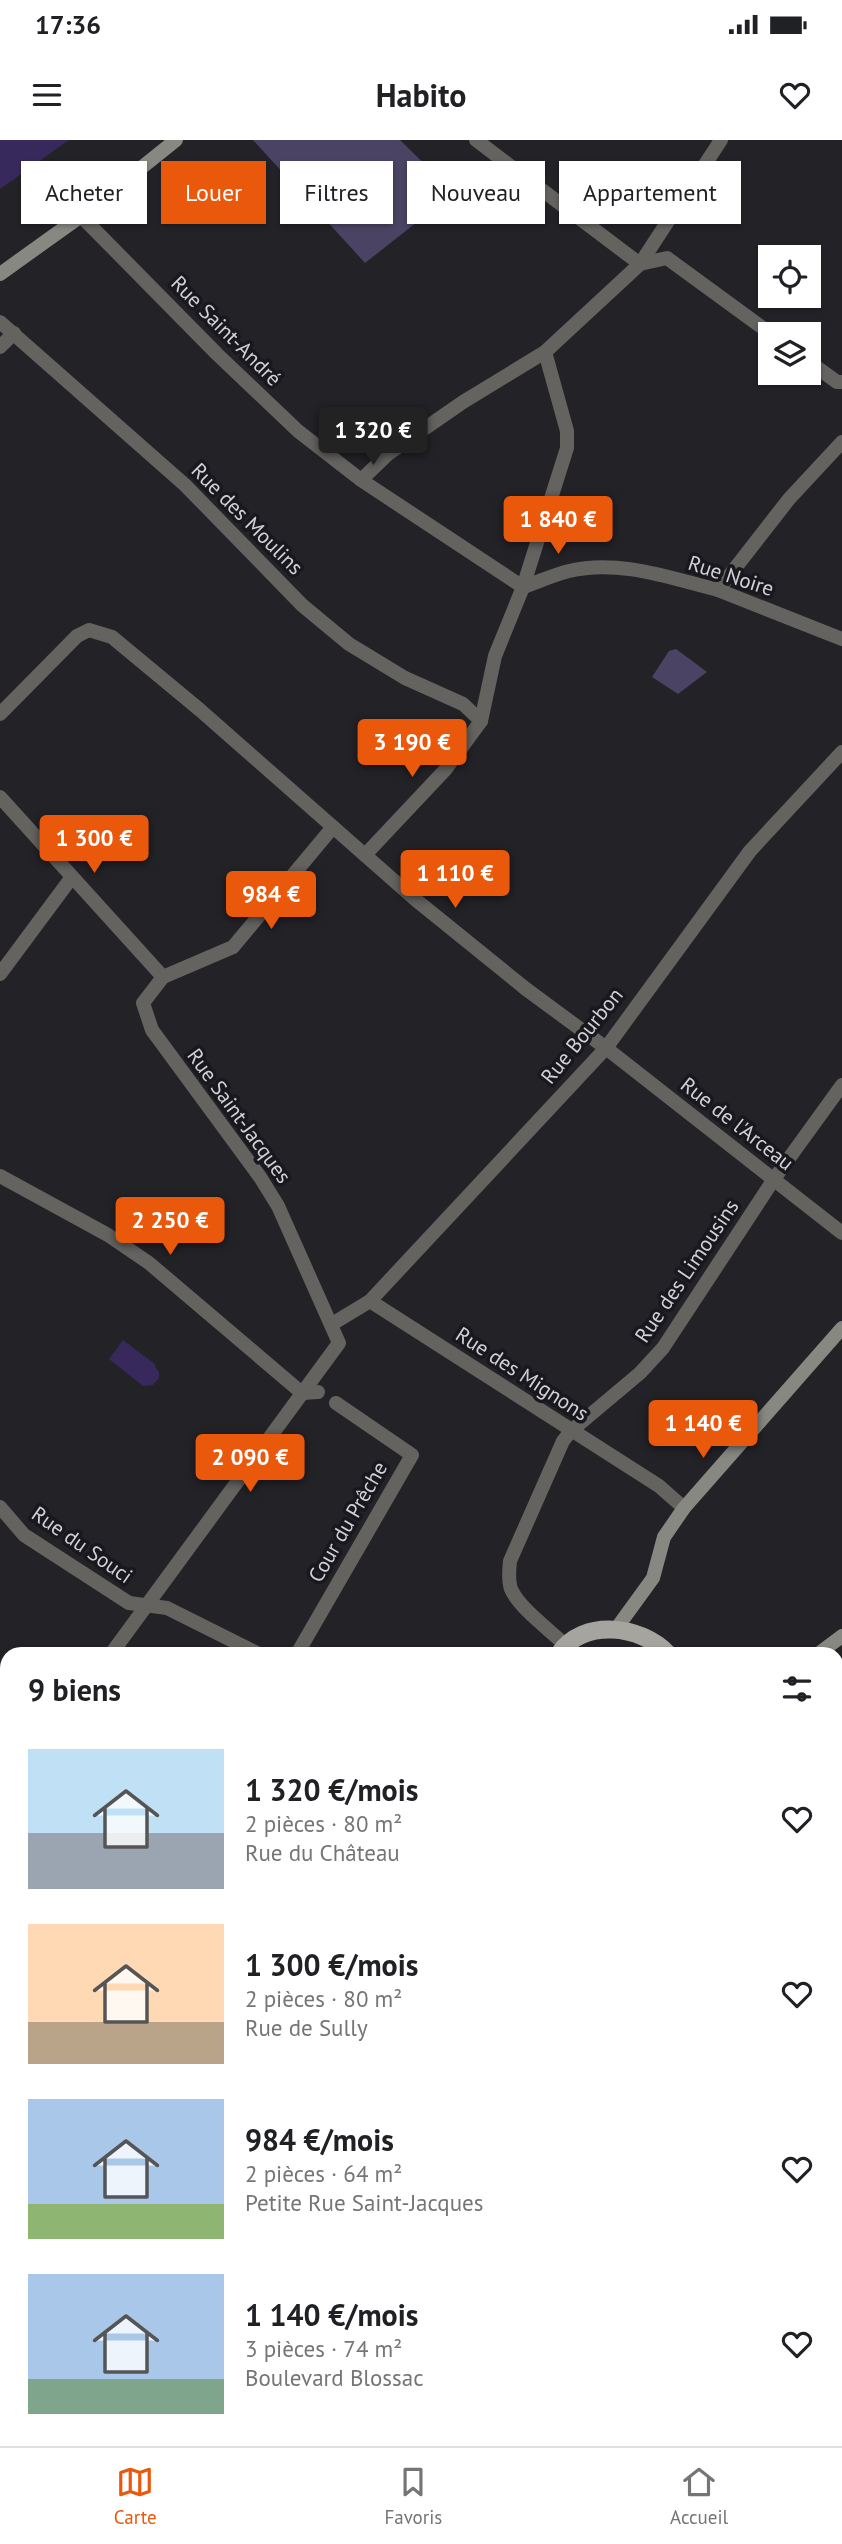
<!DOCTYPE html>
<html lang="fr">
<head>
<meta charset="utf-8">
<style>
  :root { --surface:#fff; --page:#f6f6f6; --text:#202124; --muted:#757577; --line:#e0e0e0; --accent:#ea580c }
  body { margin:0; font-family:"PT Sans",sans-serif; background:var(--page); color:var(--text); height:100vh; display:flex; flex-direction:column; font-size:26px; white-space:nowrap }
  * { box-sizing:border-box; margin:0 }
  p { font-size:23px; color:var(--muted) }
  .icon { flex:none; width:38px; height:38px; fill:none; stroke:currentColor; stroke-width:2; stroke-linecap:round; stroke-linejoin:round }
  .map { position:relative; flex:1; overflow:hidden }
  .details { position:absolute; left:0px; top:1507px; width:844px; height:800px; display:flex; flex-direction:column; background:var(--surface); border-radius:21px 21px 0 0; box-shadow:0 2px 5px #0004 }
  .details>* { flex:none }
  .hud { position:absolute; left:21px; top:21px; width:802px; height:63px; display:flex; gap:14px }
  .fabs { position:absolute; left:758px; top:105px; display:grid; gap:14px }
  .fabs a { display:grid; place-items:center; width:63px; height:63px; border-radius:0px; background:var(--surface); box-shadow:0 2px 5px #0004; font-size:35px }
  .price { position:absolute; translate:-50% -60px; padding:0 16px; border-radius:7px; background:var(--accent); color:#fff; font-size:23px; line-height:46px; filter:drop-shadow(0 2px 4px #0008) }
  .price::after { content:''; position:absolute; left:50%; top:42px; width:21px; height:16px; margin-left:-10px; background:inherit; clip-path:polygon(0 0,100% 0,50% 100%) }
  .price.on { background:#222; color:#fff }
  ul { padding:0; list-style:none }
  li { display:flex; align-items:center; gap:21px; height:175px; padding:0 28px }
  li span { display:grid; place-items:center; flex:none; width:196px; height:140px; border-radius:0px; color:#555 }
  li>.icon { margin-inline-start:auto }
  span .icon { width:84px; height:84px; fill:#fffc; stroke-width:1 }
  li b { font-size:30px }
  h2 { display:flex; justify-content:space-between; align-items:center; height:84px; padding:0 28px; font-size:30px }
  .tag { padding:0 24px; border-radius:0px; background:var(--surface); box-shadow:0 2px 5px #0004; font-size:24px; line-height:63px }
  .tag.on { background:var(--accent); color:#fff }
  .status { display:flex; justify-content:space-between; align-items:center; height:49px; padding:0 35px; background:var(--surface); direction:ltr }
  .status svg { height:19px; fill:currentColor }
  header { display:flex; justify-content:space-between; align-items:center; height:91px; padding:0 28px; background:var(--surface); font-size:32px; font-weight:700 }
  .dock { display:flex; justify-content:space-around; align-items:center; height:98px; border-top:2px solid var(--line); background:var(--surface); font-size:19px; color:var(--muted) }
  .dock a { display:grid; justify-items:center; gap:4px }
  .dock .on { color:var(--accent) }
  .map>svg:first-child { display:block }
</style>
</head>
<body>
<div class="status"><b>17:36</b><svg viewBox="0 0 49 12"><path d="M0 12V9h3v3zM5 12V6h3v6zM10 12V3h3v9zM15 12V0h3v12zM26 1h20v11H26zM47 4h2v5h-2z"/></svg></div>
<header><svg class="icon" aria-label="menu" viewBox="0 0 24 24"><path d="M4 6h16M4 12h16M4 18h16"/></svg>Habito<svg class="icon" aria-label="heart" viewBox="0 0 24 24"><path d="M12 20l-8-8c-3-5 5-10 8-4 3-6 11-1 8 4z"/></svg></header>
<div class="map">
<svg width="842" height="2306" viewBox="0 0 842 2306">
  <rect width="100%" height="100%" fill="#232227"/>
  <g fill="#4b4364">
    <path d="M 253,0 L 400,0 L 454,53 L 365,123 Z"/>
    <path d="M 235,22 L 239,26 L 190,70 L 184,64 L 219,33 L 221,35 Z"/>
    <path d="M 676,509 L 707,532 L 678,554 L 652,537 L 669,511 Z"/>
    <path d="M 0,1651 L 7,1654 L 7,1714 L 0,1706 Z"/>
    <path d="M 7,2131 L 7,2164 L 0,2172 L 0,2139 Z"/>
  </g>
  <g fill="#38295c">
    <path d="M 0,0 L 69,0 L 0,49 Z"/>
    <path d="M 123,1200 L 156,1225 L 155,1227 L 159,1232 L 159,1238 L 153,1245 L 143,1246 L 109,1219 Z"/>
  </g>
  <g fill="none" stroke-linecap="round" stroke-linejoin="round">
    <g stroke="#646360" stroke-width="14">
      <path d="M 718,450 L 842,499"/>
      <path d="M 526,849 L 606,908 L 842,1093"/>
      <path d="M 370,1161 L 659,1346 L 684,1368"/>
      <path d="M 332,1184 L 370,1161 L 606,908 L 750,711 L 842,612"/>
    </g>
    <g stroke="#646360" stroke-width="14">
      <path d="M 476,0 L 640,124"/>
      <path d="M 81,76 L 217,214 L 298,291 L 361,340 L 523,447"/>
      <path d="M 640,124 L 667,118 L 771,194"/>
      <path d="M 0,182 L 185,345 L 302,465 L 349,504 L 405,538 L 463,564 L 481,581"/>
      <path d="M 0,207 L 14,193"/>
      <path d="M 808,221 L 837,242 L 842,242"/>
      <path d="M 361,340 L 388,314 L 463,262 L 545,212 L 640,124 L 721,0"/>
      <path d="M 523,447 C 538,442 553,435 569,431 C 619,419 670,438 718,450 L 789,359 L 842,302"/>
      <path d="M 0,574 L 77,496 L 89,490 L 112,497 L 200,570 L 416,760 L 526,849"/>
      <path d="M 0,657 L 163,837"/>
      <path d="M 365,715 L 445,630 L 481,581 L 495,516 L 523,447 L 567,308 L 567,291 L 545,212"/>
      <path d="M 0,834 L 72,737"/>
      <path d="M 0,1036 L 108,1095 L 149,1123 L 302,1253 L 318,1252"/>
      <path d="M 0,1367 L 24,1395 L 129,1463 L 167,1468 L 259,1514"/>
      <path d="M 565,1505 C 550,1490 519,1468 511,1449 C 508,1440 509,1430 510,1421 L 563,1301 L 571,1291 L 640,1233 L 663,1208 L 774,1039 L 842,945"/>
      <path d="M 111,1514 L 339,1203 L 278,1066 L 260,1037 L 152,890 L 143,863 L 163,837 L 233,807 L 333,687"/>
      <path d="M 297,1514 L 412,1315 L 336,1263"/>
      <path d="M 0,1736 L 7,1744"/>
      <path d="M 836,2236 L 842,2236"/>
      <path d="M 212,2306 L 220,2300"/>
    </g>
    <g stroke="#888883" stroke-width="14">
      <path d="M 0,134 L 81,76 L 176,0"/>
      <path d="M 616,1489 L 653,1438 L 664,1397 L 684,1368 L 842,1188"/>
      <path d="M 818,1514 L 842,1496"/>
      <path d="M 0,2088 L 7,2082"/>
    </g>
    <g stroke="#a5a49e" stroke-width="18">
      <path d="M 559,1514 C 582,1478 642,1485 668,1514"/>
      <path d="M 0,1626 L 7,1629"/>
      <path d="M 836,1875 L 842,1880"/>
    </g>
  </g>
  <g text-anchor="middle" stroke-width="7" stroke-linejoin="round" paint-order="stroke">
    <g font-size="21" fill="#d2d1d5" stroke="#19181e">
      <text transform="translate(226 191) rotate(45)" y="7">Rue Saint-André</text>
      <text transform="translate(247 379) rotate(45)" y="7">Rue des Moulins</text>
      <text transform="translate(731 436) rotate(18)" y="7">Rue Noire</text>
      <text transform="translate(582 896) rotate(-51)" y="7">Rue Bourbon</text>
      <text transform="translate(239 976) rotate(54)" y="7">Rue Saint-Jacques</text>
      <text transform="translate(737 984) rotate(38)" y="7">Rue de l'Arceau</text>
      <text transform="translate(687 1131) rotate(-56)" y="7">Rue des Limousins</text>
      <text transform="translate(522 1234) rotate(33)" y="7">Rue des Mignons</text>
      <text transform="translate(348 1382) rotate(-60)" y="7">Cour du Prêche</text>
      <text transform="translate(82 1405) rotate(35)" y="7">Rue du Souci</text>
    </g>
  </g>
</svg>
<div class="fabs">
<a><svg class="icon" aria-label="locate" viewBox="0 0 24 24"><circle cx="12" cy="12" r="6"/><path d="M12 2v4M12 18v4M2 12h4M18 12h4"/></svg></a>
<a><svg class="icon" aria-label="layers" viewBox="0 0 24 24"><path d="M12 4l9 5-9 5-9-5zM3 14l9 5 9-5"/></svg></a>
</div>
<b class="price on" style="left:373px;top:327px">1 320 €</b>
<b class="price" style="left:558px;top:416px">1 840 €</b>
<b class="price" style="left:412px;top:639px">3 190 €</b>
<b class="price" style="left:94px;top:735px">1 300 €</b>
<b class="price" style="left:455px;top:770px">1 110 €</b>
<b class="price" style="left:271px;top:791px">984 €</b>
<b class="price" style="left:170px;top:1117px">2 250 €</b>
<b class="price" style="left:703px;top:1320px">1 140 €</b>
<b class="price" style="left:250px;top:1354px">2 090 €</b>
<div class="hud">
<a class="tag">Acheter</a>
<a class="tag on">Louer</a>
<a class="tag">Filtres</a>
<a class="tag">Nouveau</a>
<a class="tag">Appartement</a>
</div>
<section class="details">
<h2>9 biens<svg class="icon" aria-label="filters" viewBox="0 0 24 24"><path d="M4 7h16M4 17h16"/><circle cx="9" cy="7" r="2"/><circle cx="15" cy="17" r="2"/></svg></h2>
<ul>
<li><span style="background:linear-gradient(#bfe0f5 60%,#9aa5b1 0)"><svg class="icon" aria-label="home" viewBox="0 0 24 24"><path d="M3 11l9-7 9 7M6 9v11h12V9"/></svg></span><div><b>1 320 €/mois</b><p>2 pièces · 80 m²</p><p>Rue du Château</p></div><svg class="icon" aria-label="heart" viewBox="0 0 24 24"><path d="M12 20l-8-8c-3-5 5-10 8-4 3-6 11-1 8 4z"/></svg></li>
<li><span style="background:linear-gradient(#ffd9b3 70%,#b9a48a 0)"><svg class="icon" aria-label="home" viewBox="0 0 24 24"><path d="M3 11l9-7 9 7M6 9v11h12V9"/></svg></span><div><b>1 300 €/mois</b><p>2 pièces · 80 m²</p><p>Rue de Sully</p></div><svg class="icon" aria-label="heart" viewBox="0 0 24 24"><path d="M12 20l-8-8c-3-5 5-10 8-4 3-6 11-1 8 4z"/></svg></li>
<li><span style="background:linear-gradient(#a9c7e8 75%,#8fb573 0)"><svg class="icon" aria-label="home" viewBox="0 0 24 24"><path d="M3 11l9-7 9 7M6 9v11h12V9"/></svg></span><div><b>984 €/mois</b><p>2 pièces · 64 m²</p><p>Petite Rue Saint-Jacques</p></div><svg class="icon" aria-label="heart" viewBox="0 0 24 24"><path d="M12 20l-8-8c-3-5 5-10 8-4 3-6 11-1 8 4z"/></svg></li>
<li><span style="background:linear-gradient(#a9c7e8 75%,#7fa58c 0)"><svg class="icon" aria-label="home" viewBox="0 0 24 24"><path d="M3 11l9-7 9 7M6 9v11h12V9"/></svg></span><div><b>1 140 €/mois</b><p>3 pièces · 74 m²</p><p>Boulevard Blossac</p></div><svg class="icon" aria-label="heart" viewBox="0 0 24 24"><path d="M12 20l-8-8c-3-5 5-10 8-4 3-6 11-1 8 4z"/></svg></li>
</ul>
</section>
</div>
<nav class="dock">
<a class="on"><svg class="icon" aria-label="map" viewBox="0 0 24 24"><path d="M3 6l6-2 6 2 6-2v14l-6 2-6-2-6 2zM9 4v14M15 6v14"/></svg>Carte</a>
<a><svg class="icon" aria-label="saved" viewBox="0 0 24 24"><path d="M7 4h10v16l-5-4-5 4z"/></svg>Favoris</a>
<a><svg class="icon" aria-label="home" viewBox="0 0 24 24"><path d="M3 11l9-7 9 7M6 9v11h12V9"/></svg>Accueil</a>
</nav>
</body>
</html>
